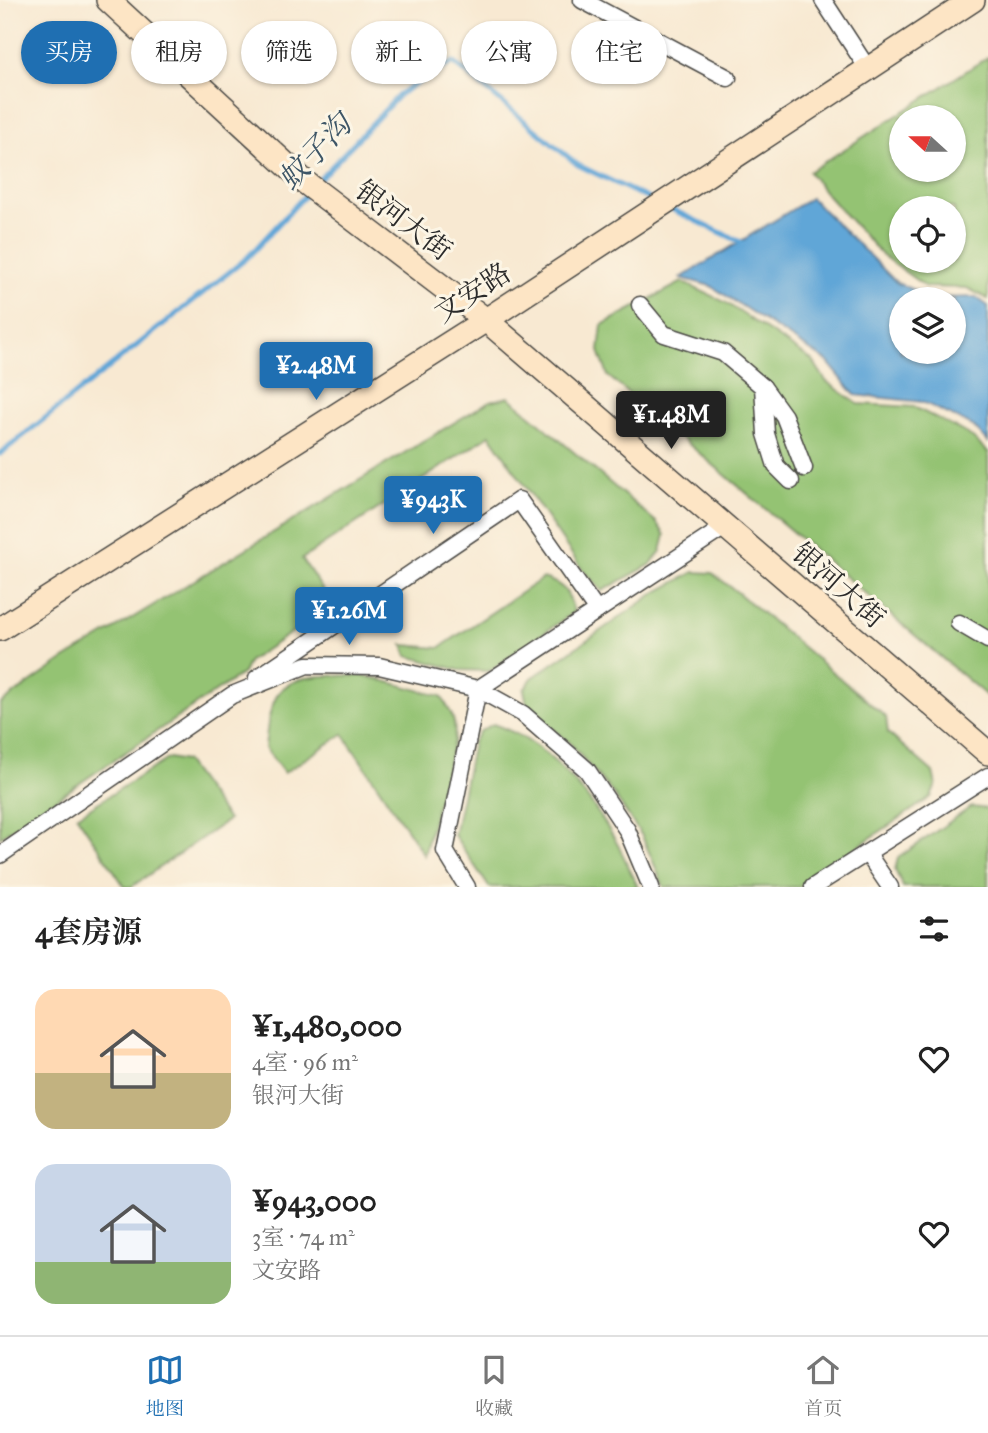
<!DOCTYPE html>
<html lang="zh">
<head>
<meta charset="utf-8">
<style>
  :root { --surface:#fff; --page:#f2f2f2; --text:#222; --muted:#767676; --line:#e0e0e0; --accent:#1f6fb2 }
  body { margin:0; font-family:"IM FELL Great Primer","Noto Serif SC",serif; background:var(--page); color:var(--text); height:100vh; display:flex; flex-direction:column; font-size:26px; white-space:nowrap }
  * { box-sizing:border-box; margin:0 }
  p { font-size:23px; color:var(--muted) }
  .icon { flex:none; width:38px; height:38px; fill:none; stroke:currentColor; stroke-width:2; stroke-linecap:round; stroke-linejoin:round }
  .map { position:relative; height:887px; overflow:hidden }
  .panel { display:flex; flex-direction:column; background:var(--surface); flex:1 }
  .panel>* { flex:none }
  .hud { position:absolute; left:21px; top:21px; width:947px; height:63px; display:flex; gap:14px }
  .needle { width:46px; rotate:291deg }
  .tools { position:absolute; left:889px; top:105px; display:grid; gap:14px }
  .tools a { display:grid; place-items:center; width:77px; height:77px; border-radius:50%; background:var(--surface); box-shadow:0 2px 5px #0004; font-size:35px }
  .price { position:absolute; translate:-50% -60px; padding:0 16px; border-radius:7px; background:var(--accent); color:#fff; font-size:23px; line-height:46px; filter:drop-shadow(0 2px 4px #0008) }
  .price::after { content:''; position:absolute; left:50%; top:42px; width:21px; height:16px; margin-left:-10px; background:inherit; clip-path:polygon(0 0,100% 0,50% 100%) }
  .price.active { background:#222; color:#fff }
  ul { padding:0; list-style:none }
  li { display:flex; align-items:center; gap:21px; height:175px; padding:0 35px }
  li span { display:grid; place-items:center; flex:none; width:196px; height:140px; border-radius:21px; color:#555 }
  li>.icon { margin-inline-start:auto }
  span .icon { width:84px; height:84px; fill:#fffc; stroke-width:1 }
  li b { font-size:30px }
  h2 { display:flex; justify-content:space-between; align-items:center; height:84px; padding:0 35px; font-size:30px }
  .pill { padding:0 24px; border-radius:32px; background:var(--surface); box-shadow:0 2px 5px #0004; font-size:24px; line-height:63px }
  .pill.active { background:var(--accent); color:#fff }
  .menu { display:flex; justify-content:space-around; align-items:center; height:98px; border-top:2px solid var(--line); background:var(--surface); font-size:19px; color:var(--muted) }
  .menu a { display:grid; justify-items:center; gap:4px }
  .menu .active { color:var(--accent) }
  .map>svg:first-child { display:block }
</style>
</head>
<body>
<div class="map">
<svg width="988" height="887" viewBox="0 0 988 887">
  <rect width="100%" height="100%" fill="#fcf5e5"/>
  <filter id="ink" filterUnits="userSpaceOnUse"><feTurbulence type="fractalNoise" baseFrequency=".0143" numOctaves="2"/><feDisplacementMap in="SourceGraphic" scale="14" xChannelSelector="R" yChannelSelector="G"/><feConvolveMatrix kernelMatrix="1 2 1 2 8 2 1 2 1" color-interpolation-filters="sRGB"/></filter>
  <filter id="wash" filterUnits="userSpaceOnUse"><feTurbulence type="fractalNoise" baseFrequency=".00686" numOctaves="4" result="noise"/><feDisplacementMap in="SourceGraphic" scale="28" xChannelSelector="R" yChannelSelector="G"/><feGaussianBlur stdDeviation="1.57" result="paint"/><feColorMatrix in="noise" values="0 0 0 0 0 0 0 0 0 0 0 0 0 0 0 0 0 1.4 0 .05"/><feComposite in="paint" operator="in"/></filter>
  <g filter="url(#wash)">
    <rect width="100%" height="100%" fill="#f8e9d2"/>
    <g fill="#94c373" stroke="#60774f" stroke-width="2" fill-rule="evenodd">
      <path d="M 988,57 L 988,299 L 967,288 L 926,287 L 883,256 L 828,196 L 809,172 ZM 901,117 L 954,117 L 954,170 L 901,170 ZM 901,208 L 954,208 L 954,261 L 901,261 Z"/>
      <path d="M 682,282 L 725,302 L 813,361 L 826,381 L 858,404 L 914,407 L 968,434 L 988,452 L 988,697 L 608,376 L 599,351 L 602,325 Z"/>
      <path d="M 509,397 L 656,522 L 665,535 L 661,551 L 650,565 L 602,591 L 582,569 L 490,435 L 302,559 L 333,605 L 249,661 L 243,673 L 0,837 L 0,704 L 63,660 L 490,401 Z"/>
      <path d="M 694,572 L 712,573 L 737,592 L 886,717 L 888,733 L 933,772 L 936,785 L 931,797 L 798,887 L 664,887 L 642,836 L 612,792 L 570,743 L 528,709 L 524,690 L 532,678 L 655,593 Z"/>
      <path d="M 543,578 C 564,584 569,592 574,612 L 489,671 L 459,670 L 407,656 L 403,645 L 439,648 Z"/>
      <path d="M 366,676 L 441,696 C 451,712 457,720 454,740 L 424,855 L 343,734 L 284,773 L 265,748 C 267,730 268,710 278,694 C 293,671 341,676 366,676 Z"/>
      <path d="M 493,724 C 545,741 584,788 611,833 C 622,850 629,869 638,887 L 489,887 L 454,835 L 473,742 L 479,732 Z"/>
      <path d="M 169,758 L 185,761 L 228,820 L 131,887 L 125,887 L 77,816 Z"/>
      <path d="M 971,807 L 988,809 L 988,887 L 903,887 L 895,870 L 898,858 Z"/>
    </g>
    <path fill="#61a6d7" stroke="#466881" stroke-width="2" fill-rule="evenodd" d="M 811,198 L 897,283 L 932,298 L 976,297 L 988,306 L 988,442 L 973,426 L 923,402 L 855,395 L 827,361 L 711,286 L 681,278 ZM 901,299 L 954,299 L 954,352 L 901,352 Z"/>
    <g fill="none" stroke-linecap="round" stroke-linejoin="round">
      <g stroke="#61a6d7" stroke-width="5">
        <path d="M 315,184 L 401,93 L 453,62 L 578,165 L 653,201"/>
        <path d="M 669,208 L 745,244"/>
        <path d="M 0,454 L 247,258 L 309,191"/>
      </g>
    </g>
  </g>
  <g filter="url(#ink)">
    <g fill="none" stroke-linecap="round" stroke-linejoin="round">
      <defs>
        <g id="minor">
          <path d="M 582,0 L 728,78"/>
          <path d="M 823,0 L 868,69"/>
          <path d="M 640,305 L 664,334 L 723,353 L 763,387 L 766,434 L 776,466 L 791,481"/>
          <path d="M 763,387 L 784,416 L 804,468"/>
          <path d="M 959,623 L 988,640"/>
          <path d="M 257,678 L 519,500 L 597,611"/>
          <path d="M 867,853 L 890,887"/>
          <path d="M 0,855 L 232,695 L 307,665 L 379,666 L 478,689 L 726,526"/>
          <path d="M 467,887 L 445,851 L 478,689 L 523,714 L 587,770 L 627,830 L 651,887"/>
          <path d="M 813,887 L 988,776"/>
        </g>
        <g id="secondary">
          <path d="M 108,0 L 306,183 L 486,320 L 988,753"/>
          <path d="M 0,629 L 486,320 L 973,0"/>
        </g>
      </defs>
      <use href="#minor" stroke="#4a4844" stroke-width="19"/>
      <use href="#secondary" stroke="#4a4844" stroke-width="26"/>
      <use href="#minor" stroke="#fff" stroke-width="16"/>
      <use href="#secondary" stroke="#fde5c5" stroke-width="23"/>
    </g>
  </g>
  <g text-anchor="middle" stroke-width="6" stroke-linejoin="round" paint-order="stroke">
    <g font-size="28" fill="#2b2b2b" stroke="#fcf5e5">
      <text transform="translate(404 220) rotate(37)" y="10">银河大街</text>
      <text transform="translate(472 292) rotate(-33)" y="10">文安路</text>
      <text transform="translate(839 585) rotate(41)" y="10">银河大街</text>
    </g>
    <g font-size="30" font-style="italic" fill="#3e5667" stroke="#fcf5e5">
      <text transform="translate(315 152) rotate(-47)" y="10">蚊子沟</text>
    </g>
  </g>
</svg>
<div class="tools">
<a><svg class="needle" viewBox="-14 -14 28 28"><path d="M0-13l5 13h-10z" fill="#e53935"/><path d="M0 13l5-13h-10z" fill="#767676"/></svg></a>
<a><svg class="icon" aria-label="locate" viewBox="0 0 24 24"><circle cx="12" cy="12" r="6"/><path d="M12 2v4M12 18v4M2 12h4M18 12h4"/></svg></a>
<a><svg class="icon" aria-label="layers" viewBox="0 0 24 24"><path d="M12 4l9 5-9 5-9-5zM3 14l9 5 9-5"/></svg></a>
</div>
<b class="price" style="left:316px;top:402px">¥2.48M</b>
<b class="price active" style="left:671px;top:451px">¥1.48M</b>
<b class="price" style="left:433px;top:536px">¥943K</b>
<b class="price" style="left:349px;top:647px">¥1.26M</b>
<div class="hud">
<a class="pill active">买房</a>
<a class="pill">租房</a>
<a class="pill">筛选</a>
<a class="pill">新上</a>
<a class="pill">公寓</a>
<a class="pill">住宅</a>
</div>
</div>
<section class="panel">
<h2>4套房源<svg class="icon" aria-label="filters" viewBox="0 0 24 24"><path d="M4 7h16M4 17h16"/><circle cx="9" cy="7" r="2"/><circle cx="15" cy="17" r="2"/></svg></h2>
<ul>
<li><span style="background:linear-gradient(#ffd9b3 60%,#c2b280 0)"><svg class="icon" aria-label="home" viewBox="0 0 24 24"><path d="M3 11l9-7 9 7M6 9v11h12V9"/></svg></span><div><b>¥1,480,000</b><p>4室 · 96 m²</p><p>银河大街</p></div><svg class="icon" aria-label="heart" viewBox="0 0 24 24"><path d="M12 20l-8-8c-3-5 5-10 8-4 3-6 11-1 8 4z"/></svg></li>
<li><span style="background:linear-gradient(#c9d6e8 70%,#8fb573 0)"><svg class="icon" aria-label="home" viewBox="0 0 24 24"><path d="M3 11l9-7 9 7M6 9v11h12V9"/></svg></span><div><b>¥943,000</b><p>3室 · 74 m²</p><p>文安路</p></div><svg class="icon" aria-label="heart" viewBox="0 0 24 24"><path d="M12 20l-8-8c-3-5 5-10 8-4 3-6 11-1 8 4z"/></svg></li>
</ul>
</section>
<nav class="menu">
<a class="active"><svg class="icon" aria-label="map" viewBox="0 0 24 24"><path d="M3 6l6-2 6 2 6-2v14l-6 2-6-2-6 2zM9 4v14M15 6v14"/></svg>地图</a>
<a><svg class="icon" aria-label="saved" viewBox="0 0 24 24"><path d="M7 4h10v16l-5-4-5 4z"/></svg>收藏</a>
<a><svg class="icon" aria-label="home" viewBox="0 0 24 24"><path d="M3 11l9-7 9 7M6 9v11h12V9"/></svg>首页</a>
</nav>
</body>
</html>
